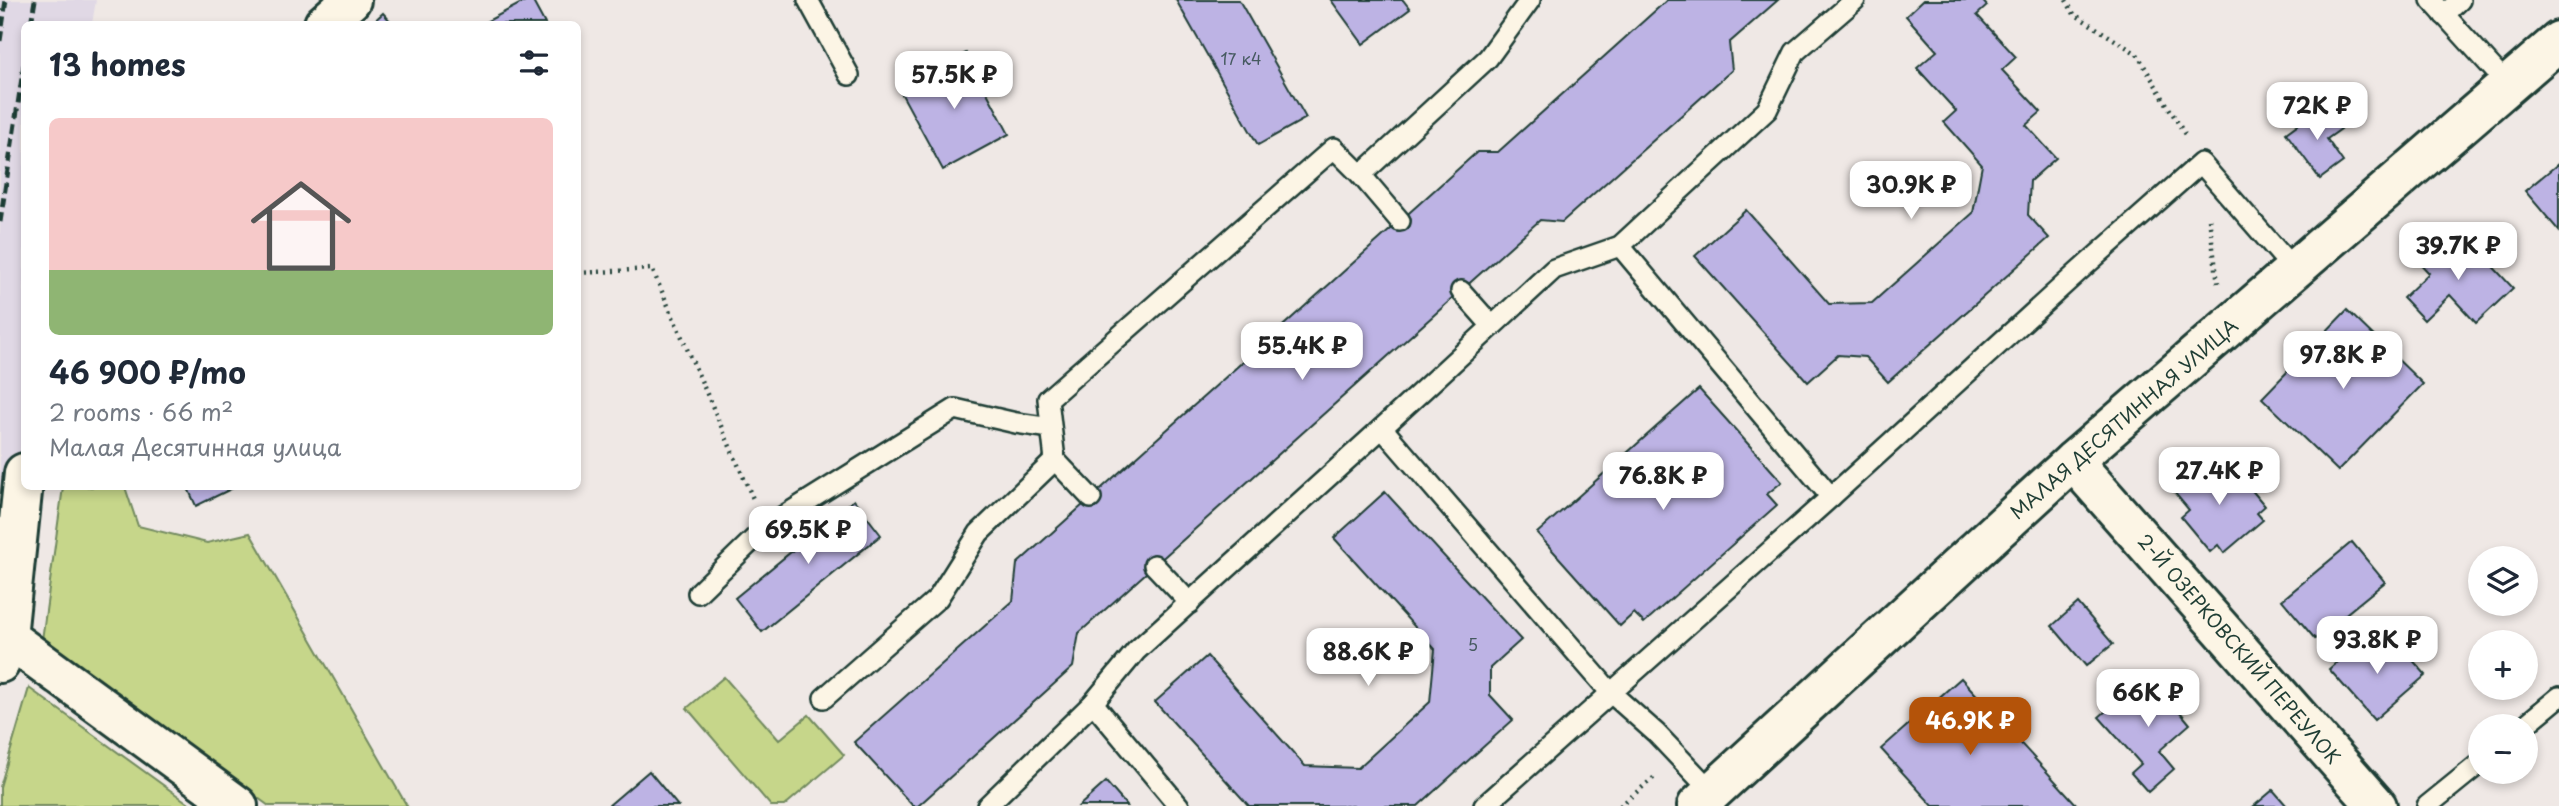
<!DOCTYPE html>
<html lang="en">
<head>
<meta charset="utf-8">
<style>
  :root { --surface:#fff; --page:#f2f2f3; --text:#1f2937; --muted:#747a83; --accent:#b45309 }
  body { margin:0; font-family:"Playpen Sans",sans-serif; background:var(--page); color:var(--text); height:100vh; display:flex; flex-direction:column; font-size:26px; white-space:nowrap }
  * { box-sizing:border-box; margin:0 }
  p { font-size:23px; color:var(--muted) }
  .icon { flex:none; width:38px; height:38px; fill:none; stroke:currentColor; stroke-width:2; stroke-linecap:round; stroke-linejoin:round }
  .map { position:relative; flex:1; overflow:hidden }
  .side { position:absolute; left:21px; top:21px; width:560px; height:469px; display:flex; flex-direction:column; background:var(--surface); border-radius:10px; box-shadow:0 4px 10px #0003 }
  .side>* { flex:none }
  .fabs { position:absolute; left:2468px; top:546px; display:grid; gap:14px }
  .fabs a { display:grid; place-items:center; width:70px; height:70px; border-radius:50%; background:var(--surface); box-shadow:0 4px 10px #0003; font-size:35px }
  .price { position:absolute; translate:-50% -60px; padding:0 16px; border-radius:14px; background:#fff; color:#222; font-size:23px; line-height:46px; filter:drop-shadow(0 2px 4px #0008) }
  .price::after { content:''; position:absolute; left:50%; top:42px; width:21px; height:16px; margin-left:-10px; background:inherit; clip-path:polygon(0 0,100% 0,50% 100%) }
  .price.current { background:var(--accent); color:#fff }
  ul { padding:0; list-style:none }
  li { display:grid; align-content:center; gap:14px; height:371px; padding:0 28px }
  li span { display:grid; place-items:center; height:217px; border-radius:10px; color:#555 }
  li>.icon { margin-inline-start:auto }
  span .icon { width:126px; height:126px; fill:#fffc; stroke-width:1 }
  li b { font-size:30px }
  h2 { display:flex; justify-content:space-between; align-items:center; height:84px; padding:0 28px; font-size:30px }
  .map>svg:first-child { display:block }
</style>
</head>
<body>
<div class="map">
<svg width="2559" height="806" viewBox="0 0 2559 806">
  <rect width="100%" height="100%" fill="#efe8e5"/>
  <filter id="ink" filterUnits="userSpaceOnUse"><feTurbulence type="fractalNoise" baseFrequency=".0143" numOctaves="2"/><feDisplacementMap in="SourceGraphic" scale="14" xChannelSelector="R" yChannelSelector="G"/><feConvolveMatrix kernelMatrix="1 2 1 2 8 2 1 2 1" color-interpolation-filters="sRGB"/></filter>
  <g filter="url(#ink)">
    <path fill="#e0d8e5" d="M 0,0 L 96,0 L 92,24 L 24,24 L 24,422 L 0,614 Z"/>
    <g fill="#c6d68a" stroke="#728a5f" stroke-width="2">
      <path d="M 63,487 L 125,487 L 138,526 L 207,543 L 250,533 L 407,806 L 269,806 L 42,640 Z"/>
      <path d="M 724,677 L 779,740 L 809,715 L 844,755 L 784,806 L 771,806 L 687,708 Z"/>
      <path d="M 29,688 L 192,806 L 0,806 L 0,787 Z"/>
    </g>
    <g fill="#bdb3e4" stroke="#1f3d34" stroke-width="2">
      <path d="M 527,0 L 532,0 L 545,24 L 482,24 Z"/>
      <path d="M 1176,0 L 1239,0 L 1306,118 L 1258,145 Z"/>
      <path d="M 1331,0 L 1403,0 L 1410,9 L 1363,44 Z"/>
      <path d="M 1667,0 L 1778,0 L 1729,43 L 1732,70 L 1562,222 L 1540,220 L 1079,633 L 1073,667 L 918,806 L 913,806 L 854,742 L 1013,601 L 1017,564 L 1477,152 L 1498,152 Z"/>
      <path d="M 1923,0 L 1982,0 L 1987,6 L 1977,15 L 2016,57 L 2002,70 L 2041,112 L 2026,125 L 2056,158 L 2030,181 L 2028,215 L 2049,238 L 1888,382 L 1865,357 L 1838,355 L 1808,382 L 1695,256 L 1746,210 L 1829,304 L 1872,303 L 1973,213 L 1982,165 L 1944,122 L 1956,111 L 1917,68 L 1937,51 L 1906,16 Z"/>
      <path d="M 383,13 L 393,24 L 371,24 Z"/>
      <path d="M 966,53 L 1009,134 L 943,170 L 899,89 Z"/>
      <path d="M 2323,106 L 2341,129 L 2327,139 L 2343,162 L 2320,179 L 2286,133 Z"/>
      <path d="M 2559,163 L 2559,231 L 2525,191 Z"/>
      <path d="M 2438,240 L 2454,257 L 2470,242 L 2513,288 L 2476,323 L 2450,295 L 2424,320 L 2403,298 L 2429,273 L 2417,260 Z"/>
      <path d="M 2347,310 L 2423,384 L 2338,471 L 2262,398 Z"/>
      <path d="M 1699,389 L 1782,482 L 1767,494 L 1777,505 L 1644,623 L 1634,613 L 1620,626 L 1537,533 Z"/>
      <path d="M 2212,459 L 2228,478 L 2236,471 L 2265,506 L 2257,513 L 2263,520 L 2224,553 L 2218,545 L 2210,552 L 2181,517 L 2189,510 L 2173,491 Z"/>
      <path d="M 187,486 L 237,486 L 196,506 Z"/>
      <path d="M 1385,492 L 1521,640 L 1490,668 L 1490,695 L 1513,720 L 1418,806 L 1249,806 L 1155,702 L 1207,656 L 1305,766 L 1358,768 L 1430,702 L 1435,649 L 1334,538 Z"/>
      <path d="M 854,500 L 881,535 L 762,632 L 735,598 Z"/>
      <path d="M 2352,542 L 2385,582 L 2315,639 L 2282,600 Z"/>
      <path d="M 2078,603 L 2113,644 L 2086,666 L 2052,626 Z"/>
      <path d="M 2393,638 L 2426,675 L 2374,720 L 2329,669 L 2361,641 L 2374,655 Z"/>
      <path d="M 1961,678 L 2078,806 L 1933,806 L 1881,749 Z"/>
      <path d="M 2153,681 L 2163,692 L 2170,686 L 2187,706 L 2180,712 L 2190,724 L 2159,751 L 2174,769 L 2148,792 L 2131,773 L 2141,764 L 2099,717 L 2130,690 L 2135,695 Z"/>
      <path d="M 649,771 L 678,806 L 608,806 Z"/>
      <path d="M 1106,782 L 1127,806 L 1079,806 Z"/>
      <path d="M 2273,790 L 2287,806 L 2254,806 Z"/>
    </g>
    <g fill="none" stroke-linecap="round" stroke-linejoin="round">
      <defs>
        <g id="lane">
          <path d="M 808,0 L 849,75"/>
          <path d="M 2431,0 L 2508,85"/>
          <path d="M 2444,15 L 2460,0"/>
          <path d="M 1361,175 L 1400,221"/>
          <path d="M 1620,246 L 1831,497"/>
          <path d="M 1461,291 L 1492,326"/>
          <path d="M 1382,428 L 1611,693 L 1656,733 L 1712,792"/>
          <path d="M 1055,460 L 1091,498"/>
          <path d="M 1154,565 L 1190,603"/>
          <path d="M 698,593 L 766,527 L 955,409 L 1016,423 L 1051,428"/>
          <path d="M 824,698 L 938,598 L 979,533 L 1055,460 L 1048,399 L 1334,148 L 1361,175 L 1488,58 L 1530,0"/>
          <path d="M 1093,703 L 1179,806"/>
          <path d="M 2524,726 L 2559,697"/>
          <path d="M 987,806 L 1093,703 L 1136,651 L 1382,428 L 1554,269 L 1620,246 L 1767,110 L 1795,52 L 1855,0"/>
          <path d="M 1484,806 L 1831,497 L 2078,272 L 2201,163 L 2294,270"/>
          <path d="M 2427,806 L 2480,763"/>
        </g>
        <g id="street">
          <path d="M 2073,461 L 2377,806"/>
          <path d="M 7,637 L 238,806"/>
        </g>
        <g id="secondary">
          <path d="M 324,24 L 351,0"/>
          <path d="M 0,663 L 7,637 L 24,473"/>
          <path d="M 1697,806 L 2073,461 L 2559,41"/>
        </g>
      </defs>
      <use href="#lane" stroke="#1f3d34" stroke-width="24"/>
      <use href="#street" stroke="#1f3d34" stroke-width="44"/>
      <use href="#secondary" stroke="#1f3d34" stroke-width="44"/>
      <g stroke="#1f3d34" stroke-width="4.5" stroke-dasharray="2 5" stroke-linecap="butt">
        <path d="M 2066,0 L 2074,14 L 2137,54 L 2187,138"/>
        <path d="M 2209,219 L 2218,283"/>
        <path d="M 578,273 L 652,269 L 754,501"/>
        <path d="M 1620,806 L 1657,775"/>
      </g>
      <use href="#lane" stroke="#fcf5e5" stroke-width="19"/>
      <use href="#street" stroke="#fcf5e5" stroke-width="38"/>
      <use href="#secondary" stroke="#fcf5e5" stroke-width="38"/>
      <g stroke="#1f3d34" stroke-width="5" stroke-dasharray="10 5" stroke-linecap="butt">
        <path d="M 31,24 L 35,0"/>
        <path d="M 0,41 L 6,0"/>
        <path d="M 0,222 L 24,65"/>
      </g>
    </g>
  </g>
  <g text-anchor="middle" stroke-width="6" stroke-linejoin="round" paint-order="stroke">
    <g font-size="16" fill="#465a60">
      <text x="1241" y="65">17 к4</text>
      <text x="1473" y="651">5</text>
    </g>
    <g font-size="19" fill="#1f3d34" stroke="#fcf5e5">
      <text transform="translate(2124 419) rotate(-41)" y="7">МАЛАЯ ДЕСЯТИННАЯ УЛИЦА</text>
      <text transform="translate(2239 649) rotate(49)" y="7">2-Й ОЗЕРКОВСКИЙ ПЕРЕУЛОК</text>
    </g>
  </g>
</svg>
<div class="fabs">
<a><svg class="icon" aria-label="layers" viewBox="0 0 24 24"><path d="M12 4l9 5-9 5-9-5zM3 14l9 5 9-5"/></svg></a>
<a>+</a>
<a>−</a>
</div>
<b class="price" style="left:954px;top:111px">57.5K ₽</b>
<b class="price" style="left:2317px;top:142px">72K ₽</b>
<b class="price" style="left:1911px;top:221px">30.9K ₽</b>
<b class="price" style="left:2458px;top:282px">39.7K ₽</b>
<b class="price" style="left:1302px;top:382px">55.4K ₽</b>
<b class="price" style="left:2343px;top:391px">97.8K ₽</b>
<b class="price" style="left:2219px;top:507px">27.4K ₽</b>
<b class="price" style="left:1663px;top:512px">76.8K ₽</b>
<b class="price" style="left:808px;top:566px">69.5K ₽</b>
<b class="price" style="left:2377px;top:676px">93.8K ₽</b>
<b class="price" style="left:1368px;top:688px">88.6K ₽</b>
<b class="price" style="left:2148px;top:729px">66K ₽</b>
<b class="price current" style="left:1970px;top:757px">46.9K ₽</b>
<section class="side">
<h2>13 homes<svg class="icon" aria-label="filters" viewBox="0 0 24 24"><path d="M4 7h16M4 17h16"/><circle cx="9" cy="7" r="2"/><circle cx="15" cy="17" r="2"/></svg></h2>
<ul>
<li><span style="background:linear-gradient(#f6c9c9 70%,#8fb573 0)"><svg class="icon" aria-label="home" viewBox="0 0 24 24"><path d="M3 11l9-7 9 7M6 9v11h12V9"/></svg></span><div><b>46 900 ₽/mo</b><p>2 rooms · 66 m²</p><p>Малая Десятинная улица</p></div></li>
</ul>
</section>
</div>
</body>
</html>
